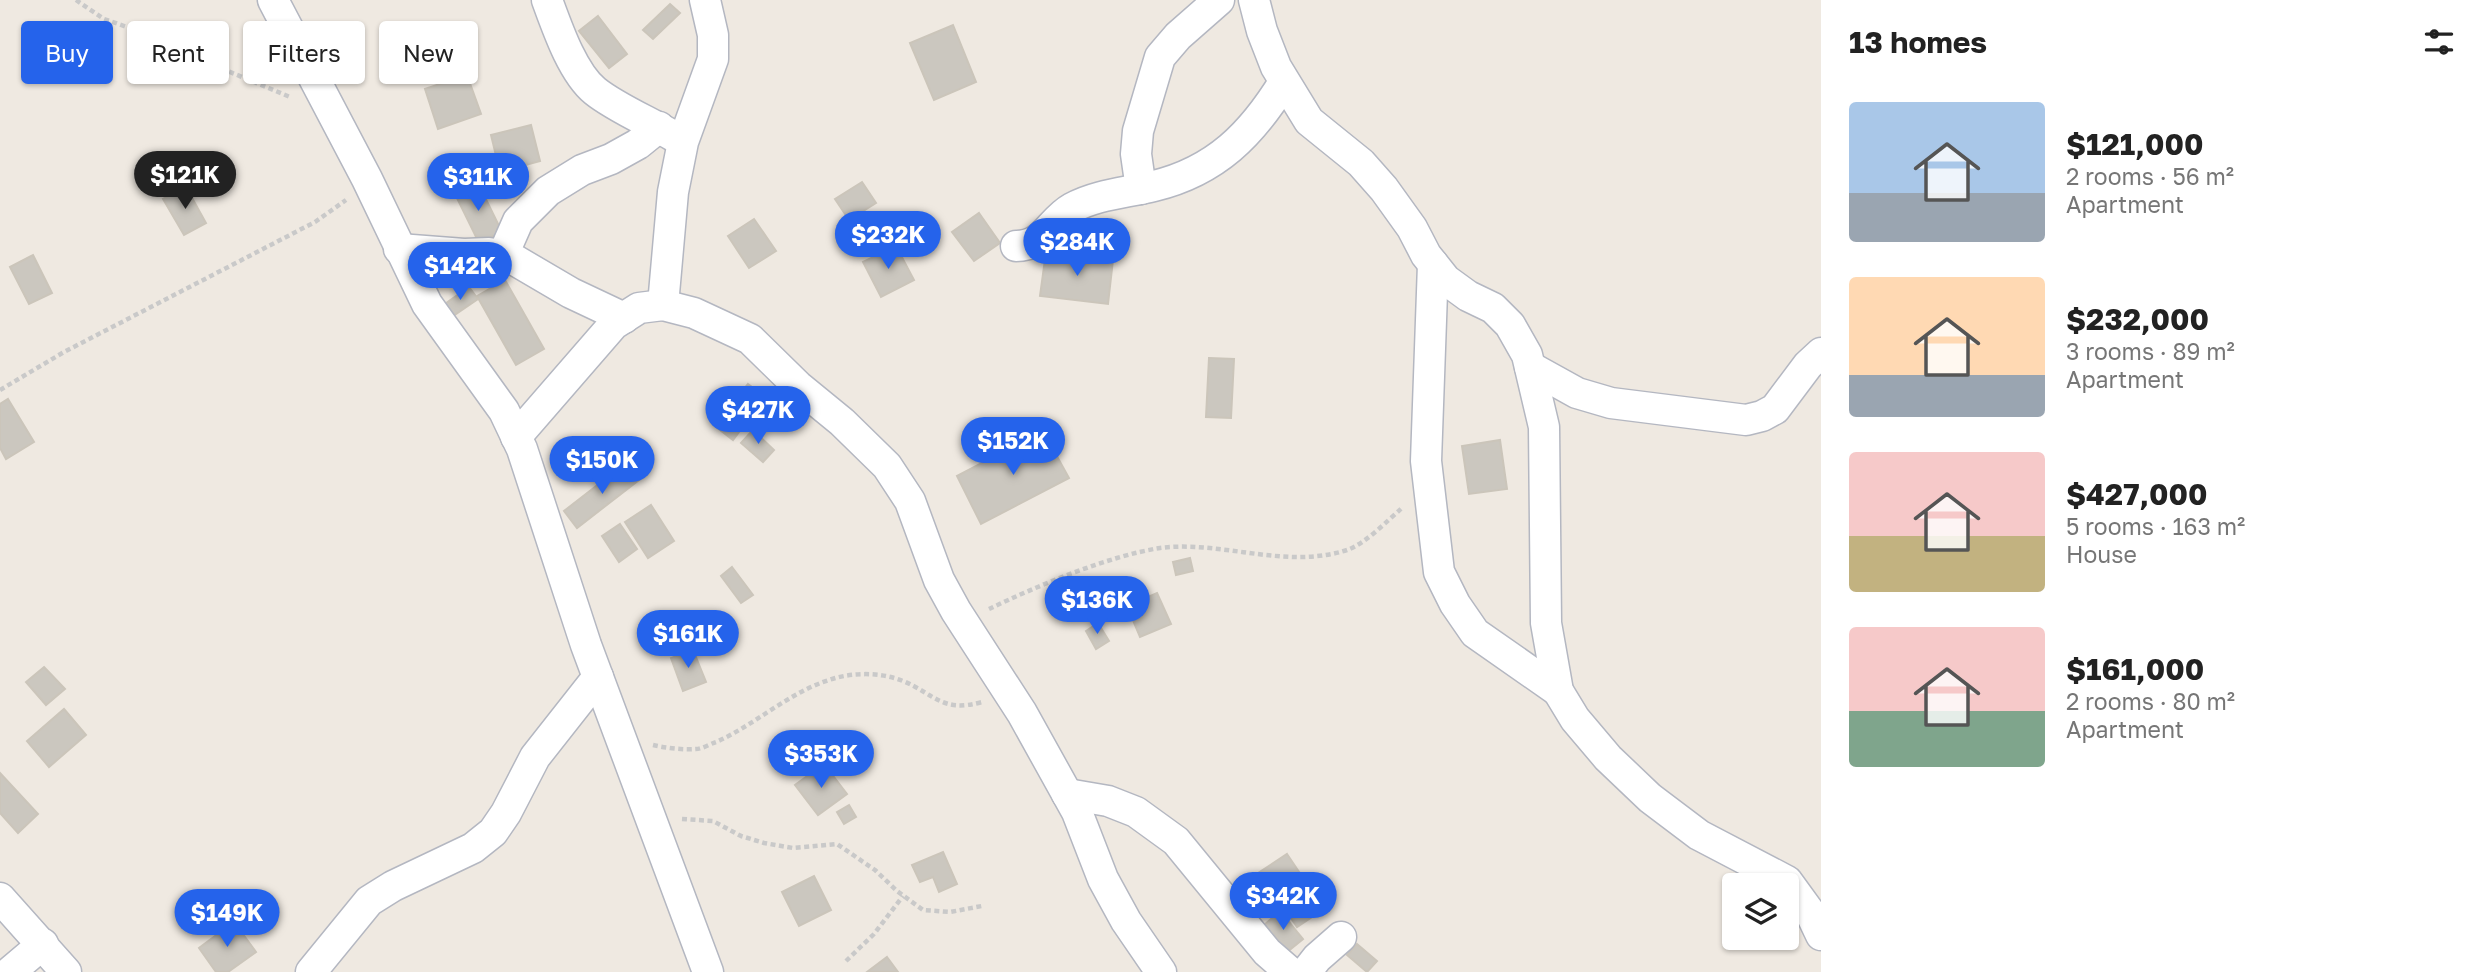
<!DOCTYPE html>
<html lang="en">
<head>
<meta charset="utf-8">
<style>
  :root { --surface:#fff; --page:#f6f6f6; --text:#222; --muted:#767676; --accent:#2563eb }
  body { margin:0; font-family:"Golos Text",sans-serif; background:var(--page); color:var(--text); height:100vh; display:flex; flex-direction:column; font-size:26px; white-space:nowrap }
  * { box-sizing:border-box; margin:0 }
  p { font-size:23px; color:var(--muted) }
  .icon { flex:none; width:38px; height:38px; fill:none; stroke:currentColor; stroke-width:2; stroke-linecap:round; stroke-linejoin:round }
  .map { position:relative; flex:1; overflow:hidden }
  .details { display:flex; flex-direction:column; background:var(--surface); width:665px }
  .details>* { flex:none }
  .top-card { position:absolute; left:21px; top:21px; width:665px; height:63px; display:flex; gap:14px }
  .controls { position:absolute; left:1722px; top:873px; display:grid; gap:14px }
  .controls a { display:grid; place-items:center; width:77px; height:77px; border-radius:7px; background:var(--surface); box-shadow:0 2px 5px #0004; font-size:35px }
  .price { position:absolute; translate:-50% -60px; padding:0 16px; border-radius:24px; background:var(--accent); color:#fff; font-size:23px; line-height:46px; filter:drop-shadow(0 2px 4px #0008) }
  .price::after { content:''; position:absolute; left:50%; top:42px; width:21px; height:16px; margin-left:-10px; background:inherit; clip-path:polygon(0 0,100% 0,50% 100%) }
  .price.current { background:#222; color:#fff }
  ul { padding:0; list-style:none }
  li { display:flex; align-items:center; gap:21px; height:175px; padding:0 28px }
  li span { display:grid; place-items:center; flex:none; width:196px; height:140px; border-radius:7px; color:#555 }
  li>.icon { margin-inline-start:auto }
  span .icon { width:84px; height:84px; fill:#fffc; stroke-width:1 }
  li b { font-size:30px }
  h2 { display:flex; justify-content:space-between; align-items:center; height:84px; padding:0 28px; font-size:30px }
  .pill { padding:0 24px; border-radius:7px; background:var(--surface); box-shadow:0 2px 5px #0004; font-size:24px; line-height:63px }
  .pill.current { background:var(--accent); color:#fff }
  main { display:flex; flex:1; min-height:0 }
  .map>svg:first-child { display:block }
</style>
</head>
<body>
<main>
<div class="map">
<svg width="1821" height="972" viewBox="0 0 1821 972">
  <rect width="100%" height="100%" fill="#efe9e1"/>
  <g fill="#cbc7bf" stroke="#cbc5ba" stroke-width="2">
    <path d="M 670,4 L 680,13 L 653,39 L 643,30 Z"/>
    <path d="M 598,16 L 627,54 L 609,68 L 579,31 Z"/>
    <path d="M 953,25 L 976,82 L 934,100 L 910,43 Z"/>
    <path d="M 467,75 L 481,114 L 438,129 L 425,89 Z"/>
    <path d="M 531,125 L 540,161 L 500,172 L 491,135 Z"/>
    <path d="M 862,182 L 876,203 L 849,220 L 835,199 Z"/>
    <path d="M 478,183 L 502,232 L 479,243 L 455,194 Z"/>
    <path d="M 186,187 L 206,223 L 184,235 L 163,199 Z"/>
    <path d="M 979,213 L 1000,243 L 974,261 L 952,232 Z"/>
    <path d="M 754,219 L 776,251 L 749,268 L 728,236 Z"/>
    <path d="M 896,246 L 914,280 L 881,297 L 863,262 Z"/>
    <path d="M 1046,252 L 1113,260 L 1108,304 L 1040,296 Z"/>
    <path d="M 33,255 L 52,293 L 29,304 L 10,267 Z"/>
    <path d="M 505,280 L 544,349 L 516,365 L 477,296 Z"/>
    <path d="M 469,287 L 478,299 L 450,318 L 442,306 Z"/>
    <path d="M 1209,358 L 1234,359 L 1231,418 L 1206,417 Z"/>
    <path d="M 748,384 L 784,411 L 769,429 L 751,416 L 733,440 L 715,426 Z"/>
    <path d="M 8,399 L 34,442 L 6,459 L 0,448 L 0,404 Z"/>
    <path d="M 753,430 L 774,450 L 763,462 L 741,443 Z"/>
    <path d="M 1043,431 L 1069,478 L 981,524 L 957,476 Z"/>
    <path d="M 1500,440 L 1507,489 L 1469,494 L 1462,446 Z"/>
    <path d="M 626,463 L 639,480 L 577,528 L 564,511 Z"/>
    <path d="M 651,505 L 674,541 L 648,558 L 625,522 Z"/>
    <path d="M 620,524 L 637,549 L 619,562 L 602,536 Z"/>
    <path d="M 1190,558 L 1193,571 L 1176,575 L 1173,562 Z"/>
    <path d="M 732,567 L 753,595 L 741,603 L 721,576 Z"/>
    <path d="M 1157,593 L 1171,624 L 1140,637 L 1127,606 Z"/>
    <path d="M 1098,623 L 1109,641 L 1096,649 L 1086,631 Z"/>
    <path d="M 693,650 L 706,682 L 683,691 L 671,658 Z"/>
    <path d="M 44,667 L 65,689 L 46,705 L 26,682 Z"/>
    <path d="M 64,709 L 86,735 L 49,767 L 27,741 Z"/>
    <path d="M 824,764 L 847,794 L 818,815 L 795,785 Z"/>
    <path d="M 0,773 L 38,814 L 18,833 L 0,813 Z"/>
    <path d="M 849,805 L 856,817 L 844,824 L 837,812 Z"/>
    <path d="M 943,852 L 957,884 L 939,892 L 933,877 L 920,882 L 912,865 Z"/>
    <path d="M 1287,854 L 1324,909 L 1297,927 L 1285,909 L 1292,903 L 1282,888 L 1269,897 L 1255,875 Z"/>
    <path d="M 814,876 L 831,910 L 799,926 L 782,892 Z"/>
    <path d="M 1280,911 L 1303,939 L 1287,952 L 1264,925 Z"/>
    <path d="M 234,922 L 256,952 L 228,972 L 216,972 L 199,948 Z"/>
    <path d="M 1357,944 L 1377,961 L 1367,972 L 1347,955 Z"/>
    <path d="M 887,957 L 898,972 L 867,972 Z"/>
  </g>
  <g fill="none" stroke-linecap="round" stroke-linejoin="round">
    <defs>
      <g id="street">
        <path d="M 273,0 L 367,179 L 427,304 L 504,411 L 522,449 L 586,645 L 708,972"/>
        <path d="M 547,0 C 557,27 572,72 595,91 C 616,108 650,122 675,137"/>
        <path d="M 1254,0 L 1262,31 L 1276,67 L 1309,121 L 1361,163 L 1384,189 L 1412,228 L 1426,255 L 1446,280 L 1468,296 L 1493,308 L 1510,325 L 1527,355 L 1544,427 L 1546,623 L 1558,691 L 1575,719 L 1608,758 L 1650,798 L 1699,835 L 1787,881 L 1811,914 L 1821,935"/>
        <path d="M 1141,189 L 1136,154 L 1138,131 L 1160,57 L 1178,36 L 1219,0"/>
        <path d="M 1016,246 C 1045,246 1049,221 1072,208 C 1098,194 1126,193 1154,186 C 1216,171 1252,134 1284,82"/>
        <path d="M 399,249 L 464,254 L 489,253 L 508,256 L 571,293 L 624,318"/>
        <path d="M 503,255 L 518,221 L 548,191 L 582,170 L 611,159 L 638,144 L 659,127"/>
        <path d="M 1433,264 L 1426,461 L 1439,572 L 1455,604 L 1475,633 L 1558,691"/>
        <path d="M 663,305 L 673,192 L 683,142 L 713,59 L 713,35 L 705,0"/>
        <path d="M 1530,367 L 1577,393 L 1611,403 L 1746,420 L 1762,416 L 1775,409 L 1808,365 L 1821,353"/>
        <path d="M 516,437 L 614,324 L 639,308 L 663,305 L 694,313 L 750,339 L 798,386 L 842,422 L 887,466 L 910,501 L 939,580 L 956,611 L 1022,713 L 1077,812 L 1103,879 L 1126,921 L 1161,972"/>
        <path d="M 1067,794 L 1108,801 L 1136,812 L 1176,841 L 1267,952 L 1290,972"/>
        <path d="M 0,898 L 66,972"/>
        <path d="M 10,972 L 43,944"/>
        <path d="M 311,972 L 369,901 L 393,886 L 473,848 L 493,832 L 506,813 L 535,757 L 598,677"/>
        <path d="M 1306,972 L 1317,958 L 1341,937"/>
      </g>
    </defs>
    <use href="#street" stroke="#b4b7c1" stroke-width="33"/>
    <g stroke="#c9c9c9" stroke-width="4.5" stroke-dasharray="5 3.5" stroke-linecap="butt">
      <path d="M 76,0 L 104,19 L 153,36 L 175,49 L 290,97"/>
      <path d="M 0,390 L 64,352 L 315,222 L 346,200"/>
      <path d="M 989,609 C 1037,586 1108,556 1160,548 C 1222,540 1285,570 1347,550 C 1365,544 1387,521 1402,508"/>
      <path d="M 653,745 C 666,748 683,750 696,749 C 702,749 710,744 716,742 C 755,725 788,693 829,680 C 852,672 881,672 903,681 C 936,695 942,713 982,702"/>
      <path d="M 682,819 L 713,821 L 741,836 L 764,843 L 793,848 L 837,844 L 875,870 L 897,891 L 923,910 L 950,912 L 982,906"/>
      <path d="M 846,961 L 874,934 L 903,896"/>
    </g>
    <use href="#street" stroke="#fff" stroke-width="30"/>
  </g>
</svg>
<div class="controls">
<a><svg class="icon" aria-label="layers" viewBox="0 0 24 24"><path d="M12 4l9 5-9 5-9-5zM3 14l9 5 9-5"/></svg></a>
</div>
<b class="price current" style="left:185px;top:211px">$121K</b>
<b class="price" style="left:478px;top:213px">$311K</b>
<b class="price" style="left:888px;top:271px">$232K</b>
<b class="price" style="left:1077px;top:278px">$284K</b>
<b class="price" style="left:460px;top:302px">$142K</b>
<b class="price" style="left:758px;top:446px">$427K</b>
<b class="price" style="left:1013px;top:477px">$152K</b>
<b class="price" style="left:602px;top:496px">$150K</b>
<b class="price" style="left:1097px;top:636px">$136K</b>
<b class="price" style="left:688px;top:670px">$161K</b>
<b class="price" style="left:821px;top:790px">$353K</b>
<b class="price" style="left:1283px;top:932px">$342K</b>
<b class="price" style="left:227px;top:949px">$149K</b>
<div class="top-card">
<a class="pill current">Buy</a>
<a class="pill">Rent</a>
<a class="pill">Filters</a>
<a class="pill">New</a>
</div>
</div>
<section class="details">
<h2>13 homes<svg class="icon" aria-label="filters" viewBox="0 0 24 24"><path d="M4 7h16M4 17h16"/><circle cx="9" cy="7" r="2"/><circle cx="15" cy="17" r="2"/></svg></h2>
<ul>
<li><span style="background:linear-gradient(#a9c7e8 65%,#9aa5b1 0)"><svg class="icon" aria-label="home" viewBox="0 0 24 24"><path d="M3 11l9-7 9 7M6 9v11h12V9"/></svg></span><div><b>$121,000</b><p>2 rooms · 56 m²</p><p>Apartment</p></div></li>
<li><span style="background:linear-gradient(#ffd9b3 70%,#9aa5b1 0)"><svg class="icon" aria-label="home" viewBox="0 0 24 24"><path d="M3 11l9-7 9 7M6 9v11h12V9"/></svg></span><div><b>$232,000</b><p>3 rooms · 89 m²</p><p>Apartment</p></div></li>
<li><span style="background:linear-gradient(#f6c9c9 60%,#c2b280 0)"><svg class="icon" aria-label="home" viewBox="0 0 24 24"><path d="M3 11l9-7 9 7M6 9v11h12V9"/></svg></span><div><b>$427,000</b><p>5 rooms · 163 m²</p><p>House</p></div></li>
<li><span style="background:linear-gradient(#f6c9c9 60%,#7fa58c 0)"><svg class="icon" aria-label="home" viewBox="0 0 24 24"><path d="M3 11l9-7 9 7M6 9v11h12V9"/></svg></span><div><b>$161,000</b><p>2 rooms · 80 m²</p><p>Apartment</p></div></li>
</ul>
</section>
</main>
</body>
</html>
